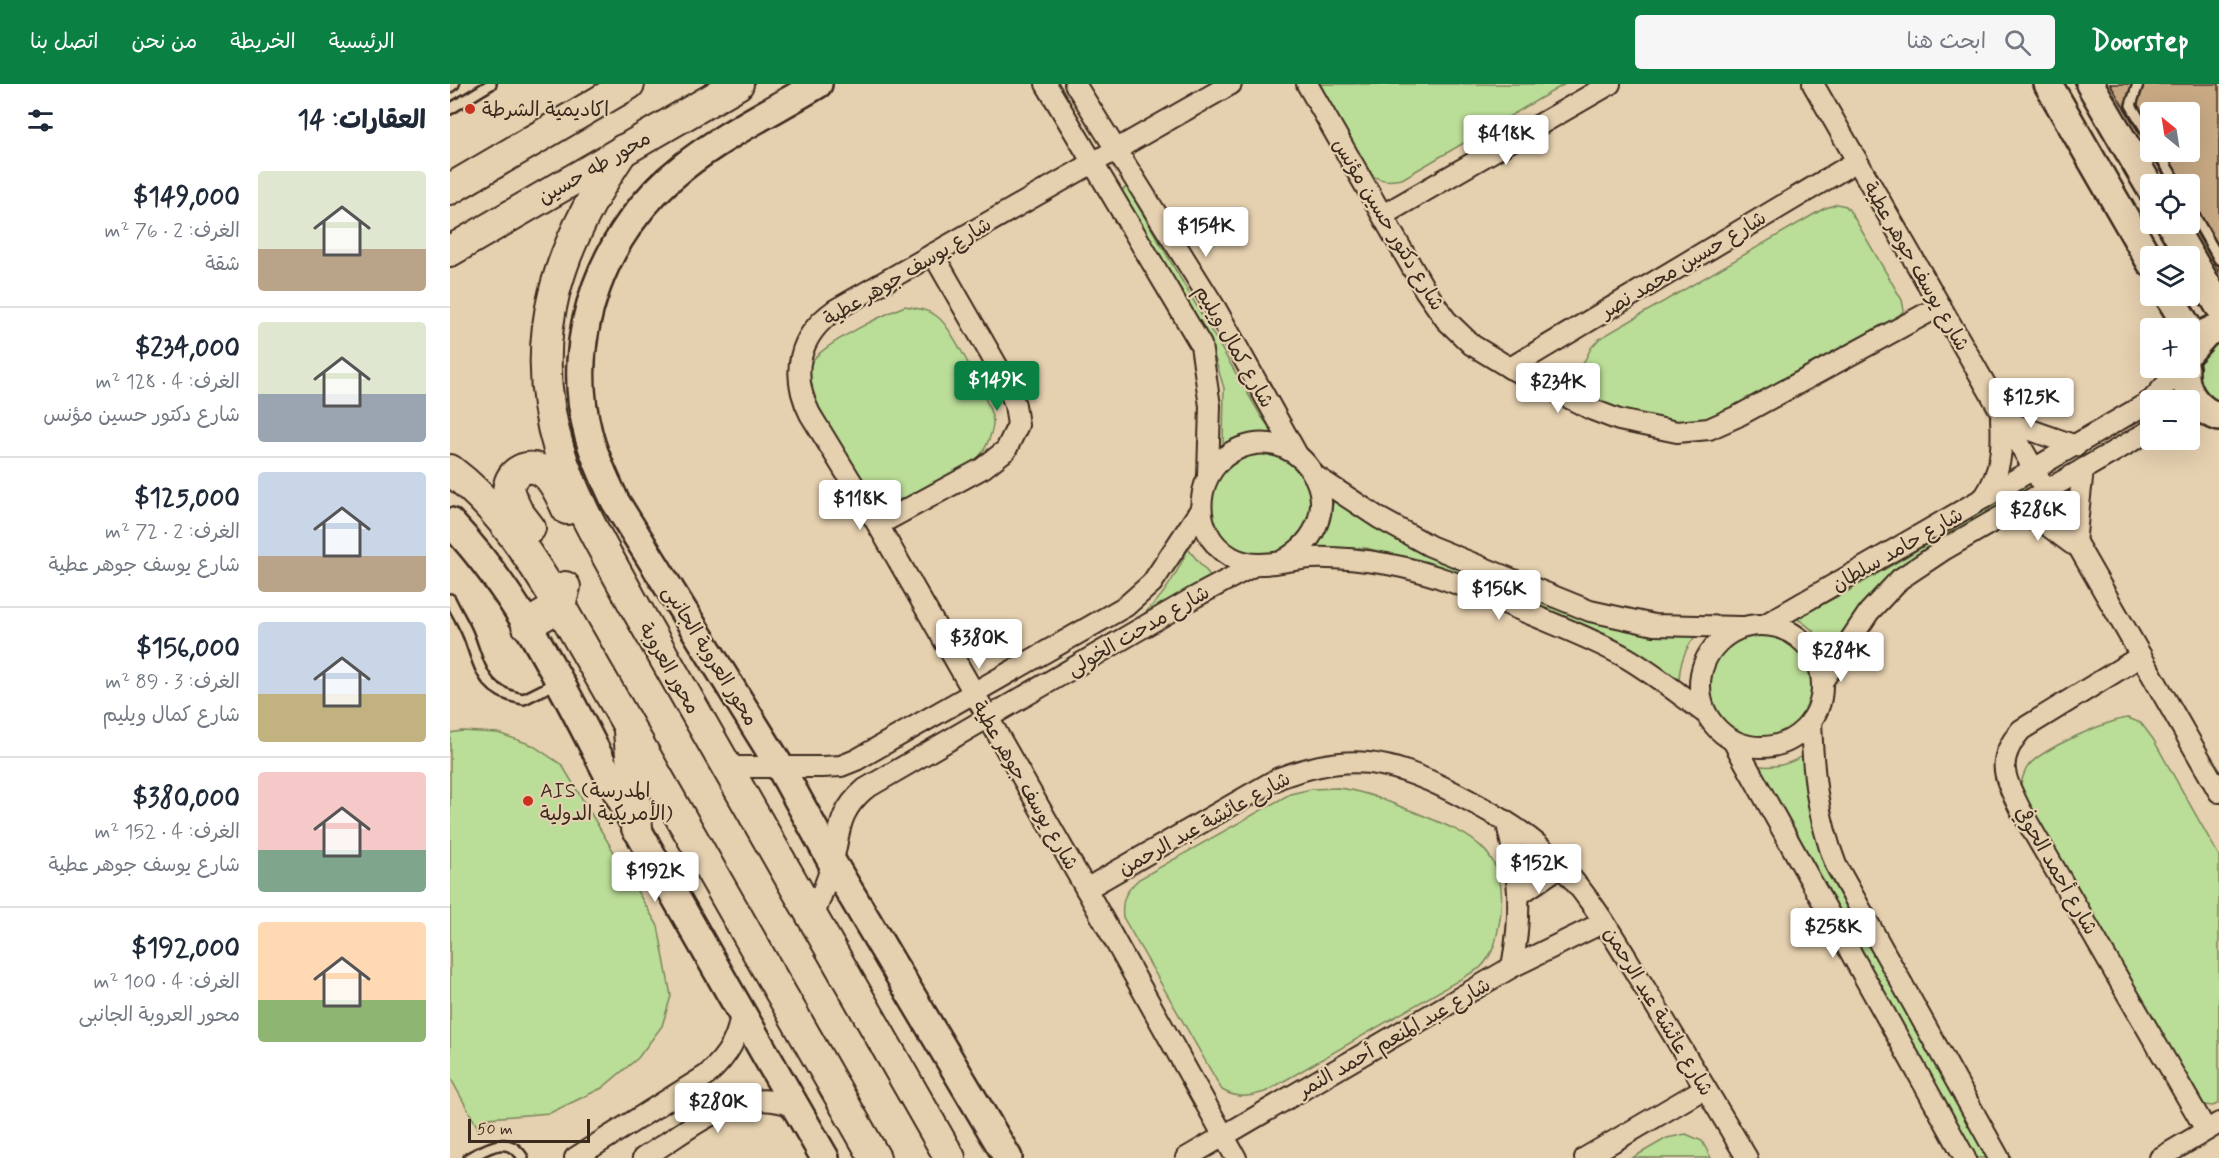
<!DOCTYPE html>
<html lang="ar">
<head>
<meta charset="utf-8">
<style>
  :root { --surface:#fff; --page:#f6f6f7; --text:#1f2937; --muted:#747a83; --line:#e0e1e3; --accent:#0b8043 }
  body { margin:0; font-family:Mynerve,"Playpen Sans Arabic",sans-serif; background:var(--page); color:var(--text); direction:rtl; height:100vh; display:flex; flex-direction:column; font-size:22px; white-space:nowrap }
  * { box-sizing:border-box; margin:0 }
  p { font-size:20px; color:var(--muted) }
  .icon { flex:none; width:33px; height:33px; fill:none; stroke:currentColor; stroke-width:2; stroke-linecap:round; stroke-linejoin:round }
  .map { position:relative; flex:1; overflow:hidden; direction:ltr }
  .drawer { display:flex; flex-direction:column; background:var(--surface); width:450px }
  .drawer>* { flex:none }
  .needle { width:39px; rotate:330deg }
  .controls { position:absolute; left:1690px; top:18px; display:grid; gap:12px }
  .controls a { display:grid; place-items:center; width:60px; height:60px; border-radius:6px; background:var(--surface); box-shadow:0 6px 24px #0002; font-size:30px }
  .scale { position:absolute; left:18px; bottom:15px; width:122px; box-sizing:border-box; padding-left:6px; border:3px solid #3b2a1e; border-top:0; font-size:16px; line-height:21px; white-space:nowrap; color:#3b2a1e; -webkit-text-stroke:4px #e5d0af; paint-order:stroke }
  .price { position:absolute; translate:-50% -51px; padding:0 14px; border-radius:6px; background:#fff; color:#222; font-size:20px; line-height:39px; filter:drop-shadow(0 2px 3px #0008) }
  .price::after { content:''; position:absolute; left:50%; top:36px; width:18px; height:14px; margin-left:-9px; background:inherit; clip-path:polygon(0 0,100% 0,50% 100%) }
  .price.on { background:var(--accent); color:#fff }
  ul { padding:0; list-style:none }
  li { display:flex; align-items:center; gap:18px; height:150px; padding:0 24px }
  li+li { border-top:2px solid var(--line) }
  li span { display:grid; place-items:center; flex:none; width:168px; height:120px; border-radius:6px; color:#555 }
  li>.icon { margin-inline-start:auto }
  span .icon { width:72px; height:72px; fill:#fffc; stroke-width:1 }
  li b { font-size:26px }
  h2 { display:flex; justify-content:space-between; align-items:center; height:72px; padding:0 24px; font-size:26px }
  header { display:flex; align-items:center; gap:36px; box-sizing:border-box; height:84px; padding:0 30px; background:var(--accent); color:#fff }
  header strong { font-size:28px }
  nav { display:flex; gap:33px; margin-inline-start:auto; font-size:21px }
  .search { width:420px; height:54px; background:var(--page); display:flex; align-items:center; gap:15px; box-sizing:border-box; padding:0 21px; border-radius:6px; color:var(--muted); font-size:22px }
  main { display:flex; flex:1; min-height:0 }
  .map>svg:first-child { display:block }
</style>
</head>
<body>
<header>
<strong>Doorstep</strong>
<div class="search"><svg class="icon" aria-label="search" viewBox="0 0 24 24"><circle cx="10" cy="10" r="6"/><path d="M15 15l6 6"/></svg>ابحث هنا</div>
<nav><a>الرئيسية</a><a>الخريطة</a><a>من نحن</a><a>اتصل بنا</a></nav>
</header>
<main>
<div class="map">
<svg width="1769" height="1074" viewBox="0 0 1769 1074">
  <rect width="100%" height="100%" fill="#e5d0af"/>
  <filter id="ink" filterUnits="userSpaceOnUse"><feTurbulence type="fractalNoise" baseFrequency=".0167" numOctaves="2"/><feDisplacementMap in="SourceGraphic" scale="12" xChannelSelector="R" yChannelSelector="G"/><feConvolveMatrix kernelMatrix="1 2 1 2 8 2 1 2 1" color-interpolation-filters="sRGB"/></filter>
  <g filter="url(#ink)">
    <g fill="#badd97" stroke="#7a845a" stroke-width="1.5">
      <path d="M 870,0 L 1115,0 L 952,95 C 937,98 928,97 916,87 Z"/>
      <path d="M 677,103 L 811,332 L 825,351 L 793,354 L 773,360 L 774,304 L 760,258 L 669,108 Z"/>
      <path d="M 1387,120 L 1396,122 L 1402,130 L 1452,216 L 1454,226 L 1447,234 L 1256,339 L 1214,339 L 1147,319 L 1137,306 L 1133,280 L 1141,264 L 1149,255 L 1373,125 Z"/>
      <path d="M 455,222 C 466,224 480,226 489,234 C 502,245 543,323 543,339 C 543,347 537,362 532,369 C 520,385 470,415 450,415 C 440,415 432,411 425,406 C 402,390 375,332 360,307 C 357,296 356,286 363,276 C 377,258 433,231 455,222 Z"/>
      <path d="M 1769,254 L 1769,321 C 1736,292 1739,283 1769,254 Z"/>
      <circle cx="811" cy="420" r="51"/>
      <path d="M 1575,402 L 1581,412 L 1474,473 L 1382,575 C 1374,556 1363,544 1346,534 L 1400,506 Z"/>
      <path d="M 884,415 L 934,449 L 966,464 L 1120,527 L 1250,547 C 1235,562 1229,579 1229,600 L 961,476 L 916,464 L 862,464 L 879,437 Z"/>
      <path d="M 738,465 L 768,501 L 678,542 C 708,522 723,498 738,465 Z"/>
      <circle cx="1310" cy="602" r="52"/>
      <path d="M 1678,634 L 1691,639 L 1703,655 L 1769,772 L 1769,1019 L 1763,1022 L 1754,1021 L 1738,1002 L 1570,703 C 1572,696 1574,686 1579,681 C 1594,664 1656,637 1678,634 Z"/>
      <path d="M 12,647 L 48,649 L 82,661 L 112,681 L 208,842 L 221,912 L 212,942 L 188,974 L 152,1004 L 100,1029 L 38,1034 L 38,1040 L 29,1046 L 0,993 L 0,649 Z"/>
      <path d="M 1361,667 C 1358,715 1359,744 1377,789 L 1540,1074 L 1523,1074 L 1298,680 C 1323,686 1340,681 1361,667 Z"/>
      <path d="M 888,704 C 915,707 938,718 962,727 C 1019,750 1060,763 1050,835 C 1047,854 1044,870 1030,884 L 815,1008 C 798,1013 788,1015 772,1006 L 673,833 C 671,815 676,807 689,795 L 840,710 L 862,705 Z"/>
      <path d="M 1236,1050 L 1252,1057 L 1261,1074 L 1182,1074 L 1217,1054 Z"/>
    </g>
    <path fill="#c8a984" stroke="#3b2a1e" stroke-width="1.5" fill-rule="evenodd" d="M 1660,0 L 1769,0 L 1769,188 L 1740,138 L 1740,100 L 1719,100 ZM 1701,28 L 1740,28 L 1740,68 L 1701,68 Z"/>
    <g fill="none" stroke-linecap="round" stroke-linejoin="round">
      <defs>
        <g id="lane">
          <path d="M 1688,0 L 1681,21 L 1701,55"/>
          <path d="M 0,3 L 4,0"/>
          <path d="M 0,25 L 41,0"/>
          <path d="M 1708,68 L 1727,100"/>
          <path d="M 1740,124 L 1769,175"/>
          <path d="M 0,515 C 6,528 14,540 19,553 C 31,586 34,609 74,615 L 106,599"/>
          <path d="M 19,1074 C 38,1064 58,1050 73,1074"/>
        </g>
        <g id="street">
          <path d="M 596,0 L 751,261 L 760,322 L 758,392"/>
          <path d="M 625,0 L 766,225 L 848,372"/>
          <path d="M 781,0 L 385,226 C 348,252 340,290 360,330 L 428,441 L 636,805 L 786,1074"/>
          <path d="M 857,0 L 975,206 L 996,236 L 1022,261 L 1060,284 L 1143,326 L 1169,336 L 1227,348 L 1259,345 L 1288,332 L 1490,222"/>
          <path d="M 1363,0 L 1769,708"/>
          <path d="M 933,131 L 1160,0"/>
          <path d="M 1060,284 L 1407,77"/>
          <path d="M 1702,316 L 1731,284"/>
          <path d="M 1555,337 L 1626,362"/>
          <path d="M 864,391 L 929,434 L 980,462 L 1140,527 L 1204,541 L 1291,543"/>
          <path d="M 1534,414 C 1551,388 1553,365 1551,334"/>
          <path d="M 1559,428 L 1594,439 L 1622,460"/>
          <path d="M 428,441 L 533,384 L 556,366 L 568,341 L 565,321 L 557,299 L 483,170"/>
          <path d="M 1625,459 L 1633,385"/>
          <path d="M 832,477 C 911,433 856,338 790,364 C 744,382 737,448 781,473 C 807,487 833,476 861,474 C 886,473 913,476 937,480 C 982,488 1025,506 1066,524 C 1103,540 1142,554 1177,574 C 1204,590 1229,610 1255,629"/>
          <path d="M 1316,540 L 1701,317"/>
          <circle cx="1311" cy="602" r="61"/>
          <path d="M 1691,572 L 1571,646 C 1545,677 1554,692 1570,725 L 1756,1046"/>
          <path d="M 1372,598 L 1419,528 L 1450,495 L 1495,465 L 1701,346"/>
          <path d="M 1361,637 C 1363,690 1367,732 1386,781 L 1549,1074"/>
          <path d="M 1283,657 L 1515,1074"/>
          <path d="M 275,683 L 372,683 L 391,682 L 406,676 L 676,522 L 702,499 L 751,425"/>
          <path d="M 1057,740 C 1070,792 1072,830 1062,883"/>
          <path d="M 636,805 L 829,694 C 899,668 938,675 1003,708 C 1034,724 1069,743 1095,767 C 1138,805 1166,857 1196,906 C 1230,962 1264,1018 1297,1074"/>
          <path d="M 1070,810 L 1111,782"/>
          <path d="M 363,834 C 369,816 377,798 382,780 C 391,748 386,730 415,705 L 745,513 L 805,481"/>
          <path d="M 125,1074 L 257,991 C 278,972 290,953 291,924"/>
          <path d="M 193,1074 C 240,1046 290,997 347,1024"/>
          <path d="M 736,1074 L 1062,883 L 1154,838"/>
          <path d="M 1135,1074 L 1255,1004"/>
          <path d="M 1710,1074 L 1769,1039"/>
        </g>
        <g id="secondary">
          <path d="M 368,0 C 323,27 273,51 232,84 C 154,145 113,252 138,349 C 144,373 155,395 165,417 L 329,681 L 382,778 L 558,1074"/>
          <path d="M 1598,0 L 1701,179"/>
          <path d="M 1640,0 L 1701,105"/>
          <path d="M 1721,140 L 1769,222"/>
          <path d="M 1719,212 L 1738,244"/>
          <path d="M 1740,267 L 1756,249 L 1769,243"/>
          <path d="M 1735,284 C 1733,307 1747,326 1769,333"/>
          <path d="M 0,438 C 82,524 129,640 186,743 C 248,854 312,964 375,1074"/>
        </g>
        <g id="primary">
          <path d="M 173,66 C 109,161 75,252 109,366 C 125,419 156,469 182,517 L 500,1074"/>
          <path d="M 0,105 L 179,0"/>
          <path d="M 0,167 L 288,0"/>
          <path d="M 0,386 C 49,423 78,470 110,522 L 425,1074"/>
          <path d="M 80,444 L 67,427 L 58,407 C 59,397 63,389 73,385 C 97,377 109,408 117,425"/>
          <path d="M 77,541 L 110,522 L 115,503"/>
          <path d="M 179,647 L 187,744"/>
        </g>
      </defs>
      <use href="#lane" stroke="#3b2a1e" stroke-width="14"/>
      <use href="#street" stroke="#3b2a1e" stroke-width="24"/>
      <use href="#secondary" stroke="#3b2a1e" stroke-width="32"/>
      <use href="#primary" stroke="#3b2a1e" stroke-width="34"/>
      <use href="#lane" stroke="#e5d0af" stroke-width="9"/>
      <use href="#street" stroke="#e5d0af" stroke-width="20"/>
      <use href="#secondary" stroke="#e5d0af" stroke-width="27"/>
      <use href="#primary" stroke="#e5d0af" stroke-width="30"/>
    </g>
  </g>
  <g fill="#c8321e" stroke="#e5d0af" stroke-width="2">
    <circle cx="20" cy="25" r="6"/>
    <circle cx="78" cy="717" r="6"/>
  </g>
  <g text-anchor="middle" stroke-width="4.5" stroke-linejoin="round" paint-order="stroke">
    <g font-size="20" fill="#3b2a1e" stroke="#e5d0af" text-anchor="start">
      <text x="32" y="32">اكاديمية الشرطة</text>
      <text x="90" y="713">AIS (المدرسة<tspan x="90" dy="23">الأمريكية الدولية)</tspan></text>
    </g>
    <g font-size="20" fill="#3b2a1e" stroke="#e5d0af">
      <text transform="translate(144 83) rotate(-30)" y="7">محور طه حسين</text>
      <text transform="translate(939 140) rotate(59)" y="7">شارع دكتور حسين مؤنس</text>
      <text transform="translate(1233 180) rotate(-31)" y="7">شارع حسين محمد نصر</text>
      <text transform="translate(1467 182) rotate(60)" y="7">شارع يوسف جوهر عطية</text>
      <text transform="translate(457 187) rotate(-31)" y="7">شارع يوسف جوهر عطية</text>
      <text transform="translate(785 262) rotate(60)" y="7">شارع كمال ويليم</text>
      <text transform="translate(1447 465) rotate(-30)" y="7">شارع حامد سلطان</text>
      <text transform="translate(688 546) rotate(-30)" y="7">شارع مدحت الخولى</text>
      <text transform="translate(261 571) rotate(58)" y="7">محور العروبة الجانبى</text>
      <text transform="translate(220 584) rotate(60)" y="7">محور العروبة</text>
      <text transform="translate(576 701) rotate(60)" y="7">شارع يوسف جوهر عطية</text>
      <text transform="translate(754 739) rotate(-29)" y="7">شارع عائشة عبد الرحمن</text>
      <text transform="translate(1607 786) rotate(60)" y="7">شارع أحمد الحوفي</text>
      <text transform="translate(1209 927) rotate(59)" y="7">شارع عائشة عبد الرحمن</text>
      <text transform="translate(944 953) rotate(-30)" y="7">شارع عبد المنعم أحمد النمر</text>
    </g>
  </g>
</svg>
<div class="controls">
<a><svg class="needle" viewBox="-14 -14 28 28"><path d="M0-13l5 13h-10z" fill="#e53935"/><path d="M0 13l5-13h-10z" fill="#747a83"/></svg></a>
<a><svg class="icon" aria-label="locate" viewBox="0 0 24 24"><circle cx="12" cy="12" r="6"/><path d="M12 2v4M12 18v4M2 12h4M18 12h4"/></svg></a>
<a><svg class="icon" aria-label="layers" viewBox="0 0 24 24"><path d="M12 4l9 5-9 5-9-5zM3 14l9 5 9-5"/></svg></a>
<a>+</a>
<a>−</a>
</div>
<div class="scale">50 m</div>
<b class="price" style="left:1056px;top:82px">$418K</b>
<b class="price" style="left:756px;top:174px">$154K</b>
<b class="price on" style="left:547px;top:328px">$149K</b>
<b class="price" style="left:1108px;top:330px">$234K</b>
<b class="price" style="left:1581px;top:345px">$125K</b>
<b class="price" style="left:410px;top:447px">$118K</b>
<b class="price" style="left:1588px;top:458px">$286K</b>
<b class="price" style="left:1049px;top:537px">$156K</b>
<b class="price" style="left:529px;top:586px">$380K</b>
<b class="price" style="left:1391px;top:599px">$284K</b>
<b class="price" style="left:1089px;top:811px">$152K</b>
<b class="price" style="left:205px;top:819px">$192K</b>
<b class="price" style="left:1383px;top:875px">$258K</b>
<b class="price" style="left:268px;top:1050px">$280K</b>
</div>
<section class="drawer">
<h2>العقارات: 14<svg class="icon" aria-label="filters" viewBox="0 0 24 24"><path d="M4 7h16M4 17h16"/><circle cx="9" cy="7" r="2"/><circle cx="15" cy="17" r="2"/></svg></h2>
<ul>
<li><span style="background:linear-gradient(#dfe7d0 65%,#b9a48a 0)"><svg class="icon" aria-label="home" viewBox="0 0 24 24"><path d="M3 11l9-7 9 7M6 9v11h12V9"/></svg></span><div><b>$149,000</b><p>الغرف: 2 · 76 m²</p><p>شقة</p></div></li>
<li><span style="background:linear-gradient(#dfe7d0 60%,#9aa5b1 0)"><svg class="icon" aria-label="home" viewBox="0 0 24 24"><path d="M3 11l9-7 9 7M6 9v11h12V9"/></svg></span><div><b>$234,000</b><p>الغرف: 4 · 128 m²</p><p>شارع دكتور حسين مؤنس</p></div></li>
<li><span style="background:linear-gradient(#c9d6e8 70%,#b9a48a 0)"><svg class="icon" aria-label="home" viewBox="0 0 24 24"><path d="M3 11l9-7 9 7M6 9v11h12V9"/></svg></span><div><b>$125,000</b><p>الغرف: 2 · 72 m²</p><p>شارع يوسف جوهر عطية</p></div></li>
<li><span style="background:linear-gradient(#c9d6e8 60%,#c2b280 0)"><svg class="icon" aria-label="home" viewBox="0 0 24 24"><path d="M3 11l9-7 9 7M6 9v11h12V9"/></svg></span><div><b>$156,000</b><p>الغرف: 3 · 89 m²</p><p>شارع كمال ويليم</p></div></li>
<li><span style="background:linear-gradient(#f6c9c9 65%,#7fa58c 0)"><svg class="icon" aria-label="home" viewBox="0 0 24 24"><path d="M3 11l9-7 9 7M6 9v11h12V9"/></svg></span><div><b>$380,000</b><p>الغرف: 4 · 152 m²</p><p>شارع يوسف جوهر عطية</p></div></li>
<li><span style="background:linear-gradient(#ffd9b3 65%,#8fb573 0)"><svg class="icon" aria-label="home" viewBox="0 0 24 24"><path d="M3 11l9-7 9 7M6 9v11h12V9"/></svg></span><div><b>$192,000</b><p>الغرف: 4 · 100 m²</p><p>محور العروبة الجانبى</p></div></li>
</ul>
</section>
</main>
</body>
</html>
